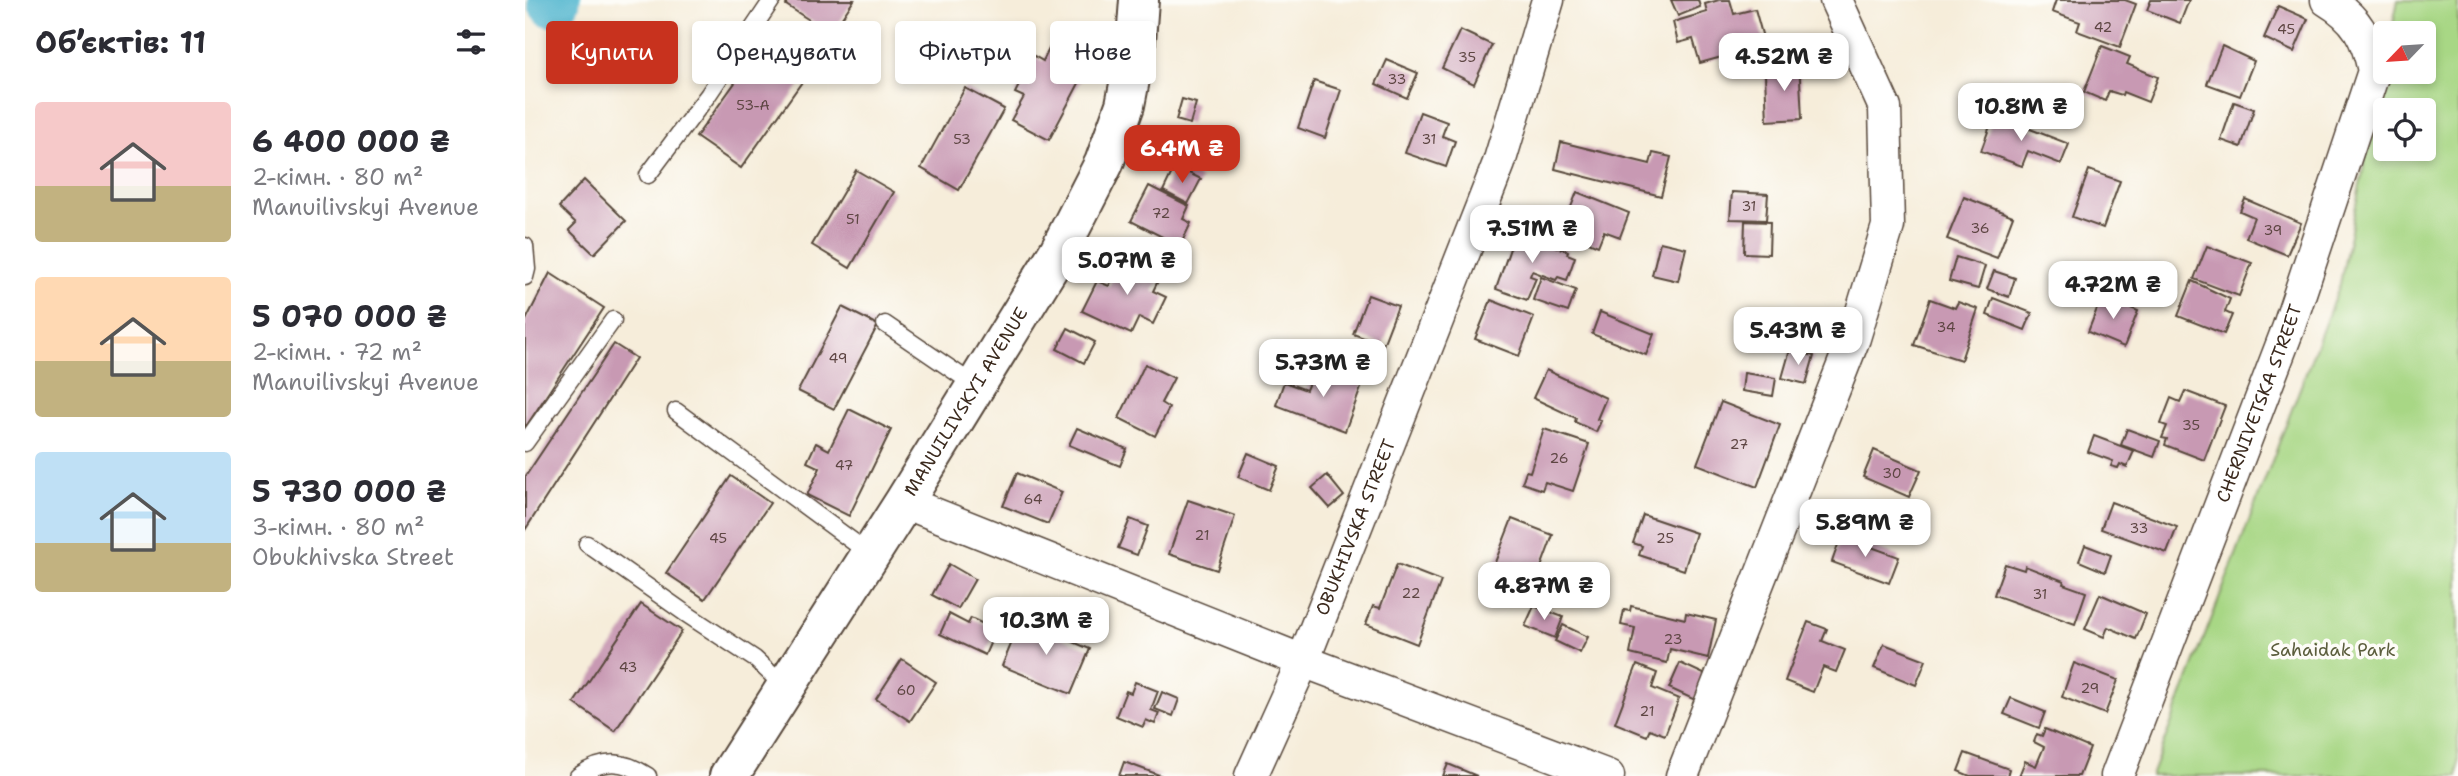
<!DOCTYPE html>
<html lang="uk">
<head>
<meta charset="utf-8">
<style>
  :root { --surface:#fff; --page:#f7f7f7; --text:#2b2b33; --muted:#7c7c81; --accent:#c8321e }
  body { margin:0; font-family:"Shantell Sans",sans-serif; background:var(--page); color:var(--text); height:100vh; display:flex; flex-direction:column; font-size:26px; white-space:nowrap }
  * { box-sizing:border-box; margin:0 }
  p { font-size:23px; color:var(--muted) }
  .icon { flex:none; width:38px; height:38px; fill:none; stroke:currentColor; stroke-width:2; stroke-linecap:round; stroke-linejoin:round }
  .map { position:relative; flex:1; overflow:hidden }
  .sheet { display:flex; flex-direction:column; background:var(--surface); width:525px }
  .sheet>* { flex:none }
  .banner { position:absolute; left:21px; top:21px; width:665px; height:63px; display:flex; gap:14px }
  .needle { width:46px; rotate:245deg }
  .controls { position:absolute; left:1848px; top:21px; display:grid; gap:14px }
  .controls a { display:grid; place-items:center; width:63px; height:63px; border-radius:7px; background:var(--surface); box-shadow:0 4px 10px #0003; font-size:35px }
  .price { position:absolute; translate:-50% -60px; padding:0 16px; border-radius:14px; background:#fff; color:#222; font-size:23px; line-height:46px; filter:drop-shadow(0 2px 4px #0008) }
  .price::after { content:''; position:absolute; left:50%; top:42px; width:21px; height:16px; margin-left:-10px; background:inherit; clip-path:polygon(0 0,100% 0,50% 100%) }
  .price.current { background:var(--accent); color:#fff }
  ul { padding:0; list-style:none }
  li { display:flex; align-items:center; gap:21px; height:175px; padding:0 35px }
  li span { display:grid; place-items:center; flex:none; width:196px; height:140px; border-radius:7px; color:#555 }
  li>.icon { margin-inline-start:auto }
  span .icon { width:84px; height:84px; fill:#fffc; stroke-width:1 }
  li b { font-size:30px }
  h2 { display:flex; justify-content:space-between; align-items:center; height:84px; padding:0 35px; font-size:30px }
  .chip { padding:0 24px; border-radius:7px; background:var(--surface); box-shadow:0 4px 10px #0003; font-size:24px; line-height:63px }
  .chip.current { background:var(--accent); color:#fff }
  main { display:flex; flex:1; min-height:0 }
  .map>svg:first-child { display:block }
</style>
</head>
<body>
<main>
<section class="sheet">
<h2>Об’єктів: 11<svg class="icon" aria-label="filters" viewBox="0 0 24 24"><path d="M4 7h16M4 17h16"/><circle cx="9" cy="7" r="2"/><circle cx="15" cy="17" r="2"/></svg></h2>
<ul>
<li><span style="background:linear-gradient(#f6c9c9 60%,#c2b280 0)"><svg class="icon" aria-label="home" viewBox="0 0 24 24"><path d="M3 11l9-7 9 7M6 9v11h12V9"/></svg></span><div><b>6 400 000 ₴</b><p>2-кімн. · 80 m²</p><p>Manuilivskyi Avenue</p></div></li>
<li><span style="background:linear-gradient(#ffd9b3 60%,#c2b280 0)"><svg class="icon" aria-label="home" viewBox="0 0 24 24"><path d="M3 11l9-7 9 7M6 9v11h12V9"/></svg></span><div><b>5 070 000 ₴</b><p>2-кімн. · 72 m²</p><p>Manuilivskyi Avenue</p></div></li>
<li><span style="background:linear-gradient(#bfe0f5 65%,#c2b280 0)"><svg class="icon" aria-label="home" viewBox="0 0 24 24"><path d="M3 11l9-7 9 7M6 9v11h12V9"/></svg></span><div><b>5 730 000 ₴</b><p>3-кімн. · 80 m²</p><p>Obukhivska Street</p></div></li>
</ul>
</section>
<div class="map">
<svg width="1933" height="776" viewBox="0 0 1933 776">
  <rect width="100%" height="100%" fill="#fdfcf7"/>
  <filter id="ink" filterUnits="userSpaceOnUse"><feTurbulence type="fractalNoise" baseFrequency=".0143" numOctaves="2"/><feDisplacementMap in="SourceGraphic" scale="14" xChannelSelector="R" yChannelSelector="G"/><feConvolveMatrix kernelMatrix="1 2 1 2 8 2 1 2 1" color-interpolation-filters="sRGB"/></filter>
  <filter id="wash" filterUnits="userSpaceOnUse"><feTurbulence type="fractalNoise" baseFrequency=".00686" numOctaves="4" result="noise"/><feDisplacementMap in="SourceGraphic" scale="28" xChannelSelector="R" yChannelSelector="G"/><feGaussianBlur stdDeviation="1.57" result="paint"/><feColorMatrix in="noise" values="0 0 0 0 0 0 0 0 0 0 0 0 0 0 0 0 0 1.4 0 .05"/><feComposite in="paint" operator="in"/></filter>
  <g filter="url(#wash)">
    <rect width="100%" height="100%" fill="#f6edda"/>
    <path fill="#a8d785" stroke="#728052" stroke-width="2" fill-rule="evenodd" d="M 1873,0 L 1933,0 L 1933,776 L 1626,776 L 1815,284 L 1860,62 L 1860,72 L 1899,72 L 1899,33 L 1866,33 ZM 1860,110 L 1899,110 L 1899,149 L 1860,149 Z"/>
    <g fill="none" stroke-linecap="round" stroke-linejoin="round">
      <path stroke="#51b6cf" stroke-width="51" d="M 28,2 L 30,0"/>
    </g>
    <g id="blocks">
      <g fill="#c899b3">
        <path d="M 264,0 L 329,0 L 306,34 L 261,5 Z"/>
        <path d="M 1146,0 L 1173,0 L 1175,7 L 1153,16 Z"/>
        <path d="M 1194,0 L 1205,0 L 1209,14 L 1230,9 L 1240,45 L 1175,63 L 1168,39 L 1153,43 L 1148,22 L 1182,12 L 1180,4 Z"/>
        <path d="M 1531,0 L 1600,0 L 1611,4 L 1595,47 L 1552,31 L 1555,22 L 1527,12 Z"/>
        <path d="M 1626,0 L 1664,0 L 1655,23 L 1622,10 Z"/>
        <path d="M 1753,6 L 1783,19 L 1769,52 L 1739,38 Z"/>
        <path d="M 935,30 L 967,45 L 949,84 L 917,68 Z"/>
        <path d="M 530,37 L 546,46 L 548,42 L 570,53 L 524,140 L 486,120 L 499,97 L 490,93 L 509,56 L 518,61 Z"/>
        <path d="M 240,41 L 284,72 L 216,168 L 171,137 Z"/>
        <path d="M 1577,46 L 1605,57 L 1602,64 L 1633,77 L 1623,102 L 1598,92 L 1597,95 L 1584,91 L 1580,101 L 1559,92 Z"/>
        <path d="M 1697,46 L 1729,61 L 1715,96 L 1682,84 Z"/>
        <path d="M 862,60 L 893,73 L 882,98 L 851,84 Z"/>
        <path d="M 1274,60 L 1277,119 L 1242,121 L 1240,74 L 1244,74 L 1244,70 L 1251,69 L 1251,74 L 1256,74 L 1255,61 Z"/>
        <path d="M 789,81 L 816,90 L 800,138 L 773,128 Z"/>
        <path d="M 440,88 L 479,109 L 434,190 L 396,168 Z"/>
        <path d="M 657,99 L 671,103 L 665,124 L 651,120 Z"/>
        <path d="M 1709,102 L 1729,109 L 1716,147 L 1696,140 Z"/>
        <path d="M 895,112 L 922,122 L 917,136 L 930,141 L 921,167 L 880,153 Z"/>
        <path d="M 1469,115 L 1544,144 L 1536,164 L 1503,151 L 1497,166 L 1456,151 Z"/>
        <path d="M 1036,142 L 1125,164 L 1128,153 L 1146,157 L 1136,196 L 1030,169 Z"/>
        <path d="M 650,166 L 676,179 L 663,204 L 638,191 Z"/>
        <path d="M 331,170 L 369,192 L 325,268 L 287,245 Z"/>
        <path d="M 1564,170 L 1595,181 L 1578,228 L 1547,217 Z"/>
        <path d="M 59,180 L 101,221 L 69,254 L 44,230 L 51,223 L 34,207 Z"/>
        <path d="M 624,186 L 664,206 L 658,219 L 666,223 L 655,246 L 606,221 Z"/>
        <path d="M 1052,192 L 1104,213 L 1095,237 L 1079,231 L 1073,246 L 1025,226 L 1030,213 L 1042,217 Z"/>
        <path d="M 1207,192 L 1243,194 L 1241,220 L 1205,219 Z"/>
        <path d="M 1439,197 L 1488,216 L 1472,258 L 1422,239 Z"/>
        <path d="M 1720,199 L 1776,223 L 1762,255 L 1721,238 L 1729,217 L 1715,211 Z"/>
        <path d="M 1220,221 L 1245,222 L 1244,254 L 1219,253 Z"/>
        <path d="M 991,231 L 1043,251 L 1042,254 L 1050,257 L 1042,280 L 1033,277 L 1031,280 L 1007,271 L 1005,276 L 1011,278 L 1002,300 L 971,289 Z"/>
        <path d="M 1135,242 L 1161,248 L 1153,281 L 1127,275 Z"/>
        <path d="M 1682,246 L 1727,263 L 1714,296 L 1669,279 Z"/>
        <path d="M 598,257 L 636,275 L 628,291 L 641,297 L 628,324 L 614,317 L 606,334 L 557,311 L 572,281 L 584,286 Z"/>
        <path d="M 1431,257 L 1460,266 L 1453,289 L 1424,281 Z"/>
        <path d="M 1469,271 L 1490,278 L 1484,297 L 1462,289 Z"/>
        <path d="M 25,273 L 79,308 L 0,428 L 0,322 Z"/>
        <path d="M 1016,277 L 1051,290 L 1043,312 L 1008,300 Z"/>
        <path d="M 1667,281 L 1705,299 L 1700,312 L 1707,315 L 1699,334 L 1653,316 Z"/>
        <path d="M 843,295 L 873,306 L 858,345 L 828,334 Z"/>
        <path d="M 1577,296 L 1613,311 L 1599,347 L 1563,332 Z"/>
        <path d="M 1468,298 L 1507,313 L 1500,330 L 1462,315 Z"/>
        <path d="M 1405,299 L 1430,308 L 1433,302 L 1453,309 L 1436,360 L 1389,345 Z"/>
        <path d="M 966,300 L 1009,317 L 994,356 L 950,339 Z"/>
        <path d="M 317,307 L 353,325 L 309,409 L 273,391 Z"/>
        <path d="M 1075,312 L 1129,334 L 1121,355 L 1067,334 Z"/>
        <path d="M 543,328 L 570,342 L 559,363 L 532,349 Z"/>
        <path d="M 89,344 L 111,358 L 0,530 L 0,477 Z"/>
        <path d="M 1265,350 L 1289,356 L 1281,384 L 1257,378 Z"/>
        <path d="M 620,364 L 649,378 L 636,403 L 644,408 L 630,436 L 594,418 Z"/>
        <path d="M 790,368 L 837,385 L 820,431 L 751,405 L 759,382 L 781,390 Z"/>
        <path d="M 1021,370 L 1081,398 L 1072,419 L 1076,421 L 1071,432 L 1050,422 L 1051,418 L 1008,398 Z"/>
        <path d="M 1219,373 L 1251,378 L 1248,396 L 1217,391 Z"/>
        <path d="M 1660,391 L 1700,406 L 1679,460 L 1640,445 L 1642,439 L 1637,438 L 1642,426 L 1636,424 L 1646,398 L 1655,402 Z"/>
        <path d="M 1196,402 L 1255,425 L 1232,487 L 1172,464 Z"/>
        <path d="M 324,409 L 366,430 L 324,516 L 282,495 L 295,468 L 282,462 L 291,443 L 304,450 Z"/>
        <path d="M 552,428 L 602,449 L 595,466 L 544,445 Z"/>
        <path d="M 1019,429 L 1064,444 L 1048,491 L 1020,482 L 1017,490 L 997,483 L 1001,471 L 1005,472 Z"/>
        <path d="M 1602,429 L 1635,441 L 1629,457 L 1596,445 Z"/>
        <path d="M 1569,436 L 1609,451 L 1602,467 L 1595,464 L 1593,468 L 1586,466 L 1588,461 L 1563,452 Z"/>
        <path d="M 1349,450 L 1396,470 L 1384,497 L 1338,477 Z"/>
        <path d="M 723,453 L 754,466 L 744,490 L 713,477 Z"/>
        <path d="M 492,473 L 537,492 L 523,524 L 478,506 Z"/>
        <path d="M 802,475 L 819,496 L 805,508 L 787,488 Z"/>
        <path d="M 206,476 L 245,503 L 180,599 L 141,573 Z"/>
        <path d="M 663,500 L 710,516 L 692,570 L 644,554 Z"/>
        <path d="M 1586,502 L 1652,527 L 1642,553 L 1576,529 Z"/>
        <path d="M 1118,515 L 1171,533 L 1159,570 L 1114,555 L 1117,546 L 1108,543 Z"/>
        <path d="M 605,519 L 623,526 L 612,555 L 593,548 Z"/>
        <path d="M 987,519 L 1028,535 L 1012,578 L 1002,574 L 996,590 L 976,581 L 981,569 L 969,565 Z"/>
        <path d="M 1316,536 L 1374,557 L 1364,583 L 1307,562 Z"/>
        <path d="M 1560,545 L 1586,555 L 1580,572 L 1554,561 Z"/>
        <path d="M 424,564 L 450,579 L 433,609 L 407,595 Z"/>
        <path d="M 872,564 L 916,581 L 892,644 L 841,624 L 848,606 L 855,608 Z"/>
        <path d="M 1480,564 L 1499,570 L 1500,566 L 1539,581 L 1538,584 L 1561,592 L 1550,624 L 1469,595 Z"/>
        <path d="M 1575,594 L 1621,614 L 1611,639 L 1583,627 L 1579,637 L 1560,629 Z"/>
        <path d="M 116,604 L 157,631 L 90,731 L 49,703 Z"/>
        <path d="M 1009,606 L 1038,617 L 1030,638 L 1000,626 Z"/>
        <path d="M 1106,606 L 1160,619 L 1161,613 L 1191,620 L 1183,658 L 1145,649 L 1142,663 L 1105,654 L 1110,628 L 1096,625 L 1099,610 L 1105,611 Z"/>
        <path d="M 424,614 L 443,624 L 446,618 L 471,630 L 460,655 L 415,634 Z"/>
        <path d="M 496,620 L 565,649 L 546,694 L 477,666 Z"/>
        <path d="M 1283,622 L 1302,629 L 1297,641 L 1320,650 L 1311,672 L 1298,667 L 1288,692 L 1260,681 Z"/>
        <path d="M 1038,625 L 1063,637 L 1055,653 L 1030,641 Z"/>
        <path d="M 1359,644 L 1401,660 L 1391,685 L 1349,668 Z"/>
        <path d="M 377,659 L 411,682 L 385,721 L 351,699 Z"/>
        <path d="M 1155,663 L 1181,675 L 1170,700 L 1144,688 Z"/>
        <path d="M 1549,663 L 1593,680 L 1580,714 L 1537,697 Z"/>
        <path d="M 1112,665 L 1132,673 L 1127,688 L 1154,699 L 1140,735 L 1125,729 L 1122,736 L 1090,723 Z"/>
        <path d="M 610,682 L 633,691 L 626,710 L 634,713 L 630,724 L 621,720 L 618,727 L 591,716 L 601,691 L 606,693 Z"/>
        <path d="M 637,692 L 654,699 L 648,716 L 630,709 Z"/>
        <path d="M 1486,698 L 1520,712 L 1514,728 L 1479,714 Z"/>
        <path d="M 1520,729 L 1565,748 L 1554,776 L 1494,776 L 1500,761 L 1511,766 L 1519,747 L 1509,742 L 1512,734 L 1517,736 Z"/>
        <path d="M 1440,753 L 1484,769 L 1482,776 L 1445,776 L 1433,771 Z"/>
        <path d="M 599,762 L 637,776 L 594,776 Z"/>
        <path d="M 923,764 L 952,776 L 918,776 Z"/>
      </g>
    </g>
  </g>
  <g filter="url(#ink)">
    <use href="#blocks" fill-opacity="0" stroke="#57473a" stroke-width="2"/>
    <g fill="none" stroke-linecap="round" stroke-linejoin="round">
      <defs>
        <g id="lane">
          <path d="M 123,175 L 183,95 L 247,0"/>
          <path d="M 0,246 L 2,269 L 0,277"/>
          <path d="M 360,324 L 451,386"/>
          <path d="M 151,411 L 345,554"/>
          <path d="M 0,443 L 88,320"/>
          <path d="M 62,544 L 160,613 L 230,659 L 260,687"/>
          <path d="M 53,776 C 78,759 97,759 123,776"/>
        </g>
        <g id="street">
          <path d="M 379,502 L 778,661 L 1083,776"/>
          <path id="s1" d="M 726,776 L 778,661 L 974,163 L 1023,0"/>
          <path d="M 1157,776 L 1329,338 L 1363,226 L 1360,108 L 1311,0"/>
          <path id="s2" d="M 1592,776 L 1763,329 L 1849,71 C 1842,37 1832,18 1802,0"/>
        </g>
        <g id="secondary">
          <path id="s3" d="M 204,776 L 379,502 L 534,251 L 579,163 L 600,105 L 610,54 L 614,0"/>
        </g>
      </defs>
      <use href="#lane" stroke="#57473a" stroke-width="19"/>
      <use href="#street" stroke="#57473a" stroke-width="35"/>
      <use href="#secondary" stroke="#57473a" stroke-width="42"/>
      <use href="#lane" stroke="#fff" stroke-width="16"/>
      <use href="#street" stroke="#fff" stroke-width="32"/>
      <use href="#secondary" stroke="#fff" stroke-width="38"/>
    </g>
  </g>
  <g text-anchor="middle" stroke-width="7" stroke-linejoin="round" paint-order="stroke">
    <g font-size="14" fill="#5e4643">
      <text x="1578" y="32">42</text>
      <text x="1761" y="34">45</text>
      <text x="942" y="62">35</text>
      <text x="872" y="84">33</text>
      <text x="228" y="110">53-А</text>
      <text x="437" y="144">53</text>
      <text x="904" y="144">31</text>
      <text x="1224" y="211">31</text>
      <text x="636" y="218">72</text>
      <text x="328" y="224">51</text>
      <text x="1455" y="233">36</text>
      <text x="1748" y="235">39</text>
      <text x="1421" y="332">34</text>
      <text x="313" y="363">49</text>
      <text x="1666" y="430">35</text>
      <text x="1214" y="449">27</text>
      <text x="1034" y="463">26</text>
      <text x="319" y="470">47</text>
      <text x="1367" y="478">30</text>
      <text x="508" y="504">64</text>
      <text x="1614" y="533">33</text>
      <text x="677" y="540">21</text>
      <text x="193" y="543">45</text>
      <text x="1140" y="543">25</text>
      <text x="886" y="598">22</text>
      <text x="1515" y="599">31</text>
      <text x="1148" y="644">23</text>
      <text x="103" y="672">43</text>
      <text x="1565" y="693">29</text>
      <text x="381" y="695">60</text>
      <text x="1122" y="716">21</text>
    </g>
    <g font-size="18" fill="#3b2a1e" stroke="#fdfcf7">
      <text dy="6" stroke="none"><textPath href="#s3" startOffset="443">MANUILIVSKYI AVENUE</textPath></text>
      <text dy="6" stroke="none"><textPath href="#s2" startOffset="399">CHERNIVETSKA STREET</textPath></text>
      <text dy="6" stroke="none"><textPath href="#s1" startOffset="270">OBUKHIVSKA STREET</textPath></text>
    </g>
    <g font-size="18" fill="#5c5e3d" stroke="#fdfcf7">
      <text x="1808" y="656">Sahaidak Park</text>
    </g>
  </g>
</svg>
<div class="controls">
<a><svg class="needle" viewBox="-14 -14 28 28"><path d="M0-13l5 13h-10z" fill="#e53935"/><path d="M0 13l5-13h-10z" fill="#7c7c81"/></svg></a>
<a><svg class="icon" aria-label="locate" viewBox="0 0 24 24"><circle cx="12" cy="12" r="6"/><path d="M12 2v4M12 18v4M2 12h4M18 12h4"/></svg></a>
</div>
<b class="price" style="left:1259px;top:93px">4.52M ₴</b>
<b class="price" style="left:1496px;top:143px">10.8M ₴</b>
<b class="price current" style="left:657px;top:185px">6.4M ₴</b>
<b class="price" style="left:1007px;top:265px">7.51M ₴</b>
<b class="price" style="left:602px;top:297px">5.07M ₴</b>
<b class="price" style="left:1588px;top:321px">4.72M ₴</b>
<b class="price" style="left:1273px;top:367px">5.43M ₴</b>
<b class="price" style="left:798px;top:399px">5.73M ₴</b>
<b class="price" style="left:1340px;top:559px">5.89M ₴</b>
<b class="price" style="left:1019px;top:622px">4.87M ₴</b>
<b class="price" style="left:521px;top:657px">10.3M ₴</b>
<div class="banner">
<a class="chip current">Купити</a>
<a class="chip">Орендувати</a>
<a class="chip">Фільтри</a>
<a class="chip">Нове</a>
</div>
</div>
</main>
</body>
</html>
